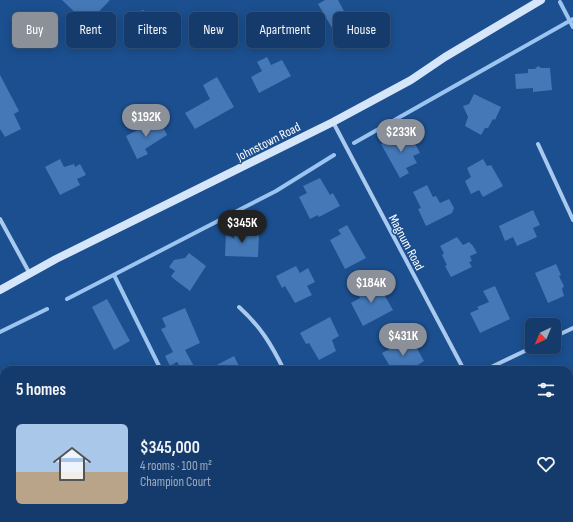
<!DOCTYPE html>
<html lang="en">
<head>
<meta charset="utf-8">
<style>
  :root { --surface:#143b6b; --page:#1d4271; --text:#f1f3f6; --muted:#9dadc1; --line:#33557e; --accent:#8c9099 }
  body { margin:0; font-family:"Sofia Sans Condensed",sans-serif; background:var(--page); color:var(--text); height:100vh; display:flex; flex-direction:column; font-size:15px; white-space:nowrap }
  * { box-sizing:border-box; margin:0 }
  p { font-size:13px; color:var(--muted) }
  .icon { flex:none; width:22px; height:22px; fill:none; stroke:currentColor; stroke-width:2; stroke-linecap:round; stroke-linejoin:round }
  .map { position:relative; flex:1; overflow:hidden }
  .panel { position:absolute; left:0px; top:366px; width:573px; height:156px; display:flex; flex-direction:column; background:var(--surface); border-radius:12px 12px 0 0; box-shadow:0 2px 10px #0003,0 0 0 1px var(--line) }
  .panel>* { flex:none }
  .hud { position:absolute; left:12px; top:12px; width:549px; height:36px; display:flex; gap:8px }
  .needle { width:26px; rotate:224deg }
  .fabs { position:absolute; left:525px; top:318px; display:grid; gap:8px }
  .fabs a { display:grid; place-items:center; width:36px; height:36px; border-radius:6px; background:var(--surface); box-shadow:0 2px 10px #0003,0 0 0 1px var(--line); font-size:20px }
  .price { position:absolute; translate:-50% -34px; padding:0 9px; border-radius:14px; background:var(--accent); color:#fff; font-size:13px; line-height:26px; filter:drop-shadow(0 1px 2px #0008) }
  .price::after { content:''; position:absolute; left:50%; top:24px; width:12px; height:9px; margin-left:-6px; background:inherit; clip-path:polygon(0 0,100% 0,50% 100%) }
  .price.active { background:#222; color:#fff }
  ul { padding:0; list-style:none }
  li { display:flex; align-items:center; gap:12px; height:100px; padding:0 16px }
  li+li { border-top:1px solid var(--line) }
  li span { display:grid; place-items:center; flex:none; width:112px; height:80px; border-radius:6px; color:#555 }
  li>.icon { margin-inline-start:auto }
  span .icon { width:48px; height:48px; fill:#fffc; stroke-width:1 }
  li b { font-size:17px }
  h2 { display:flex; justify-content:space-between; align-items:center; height:48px; padding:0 16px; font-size:17px }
  .tag { padding:0 14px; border-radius:6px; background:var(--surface); box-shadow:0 2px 10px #0003,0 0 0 1px var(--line); font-size:14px; line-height:36px }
  .tag.active { background:var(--accent); color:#fff }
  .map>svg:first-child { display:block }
</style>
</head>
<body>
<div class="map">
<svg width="573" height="522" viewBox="0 0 573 522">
  <rect width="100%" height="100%" fill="#1b4f8f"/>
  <path fill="#3c6290" stroke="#9cc4f0" d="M 569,453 L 573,456 L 573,522 L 442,522 L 447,518 L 569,518 Z"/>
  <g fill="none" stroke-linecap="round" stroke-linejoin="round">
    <g stroke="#9cc4f0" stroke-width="4">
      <path d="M 560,2 L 573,27"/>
      <path d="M 354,143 L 573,19"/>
      <path d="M 114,275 L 161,370"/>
      <path d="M 67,299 L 276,191 L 334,155"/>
      <path d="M 0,332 L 47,309"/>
      <path d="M 0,498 L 4,501"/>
      <path d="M 26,518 L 31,522"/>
      <path d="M 235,518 L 237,522"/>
    </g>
  </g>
  <g fill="#4478b7">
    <path d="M 62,0 L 110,0 L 87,24 Z"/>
    <path d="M 325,0 L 338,0 L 351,24 L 335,33 L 318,4 Z"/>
    <path d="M 144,10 L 145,15 L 157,12 L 160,27 L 169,25 L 158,38 L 159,42 L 137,46 L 129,13 Z"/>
    <path d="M 223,32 L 230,44 L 220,49 L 213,37 Z"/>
    <path d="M 267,57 L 271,65 L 282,60 L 291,76 L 259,93 L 251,77 L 262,71 L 257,62 Z"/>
    <path d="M 538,66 L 541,68 L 550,68 L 552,90 L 533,92 L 533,88 L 516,89 L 515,74 L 528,73 L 528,69 L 535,69 Z"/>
    <path d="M 0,75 L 19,111 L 14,114 L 21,129 L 5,137 L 0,129 Z"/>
    <path d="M 217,77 L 234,107 L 195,129 L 185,113 L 210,99 L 203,85 Z"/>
    <path d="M 474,94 L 501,107 L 495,120 L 493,119 L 488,128 L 485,128 L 481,135 L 465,126 L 468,117 L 463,106 L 469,104 Z"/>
    <path d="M 159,119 L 167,135 L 145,149 L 148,154 L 137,159 L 126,136 Z"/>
    <path d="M 402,133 L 406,141 L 412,138 L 420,153 L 413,156 L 417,163 L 406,168 L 409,173 L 400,178 L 381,144 Z"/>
    <path d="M 60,159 L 64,167 L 74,164 L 75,167 L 80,164 L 86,175 L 77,179 L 80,185 L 60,195 L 45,167 Z"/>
    <path d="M 483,159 L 487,166 L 491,165 L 503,186 L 483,197 L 479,190 L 471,194 L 465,181 L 471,177 L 467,168 Z"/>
    <path d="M 320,178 L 330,195 L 333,193 L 340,206 L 319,217 L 318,215 L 310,219 L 299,197 L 307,193 L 303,186 Z"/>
    <path d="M 427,185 L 433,197 L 436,196 L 440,203 L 449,199 L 454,208 L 452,213 L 426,226 L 418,209 L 421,208 L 413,192 Z"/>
    <path d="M 533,210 L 540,225 L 533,228 L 537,237 L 517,246 L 513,237 L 505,241 L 499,226 Z"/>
    <path d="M 347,225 L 366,258 L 345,269 L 330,240 L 341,234 L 338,230 Z"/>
    <path d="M 235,226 L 246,227 L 245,232 L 259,235 L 258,257 L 225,256 L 226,233 L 234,239 Z"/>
    <path d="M 457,237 L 463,245 L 469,242 L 473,246 L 477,253 L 470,256 L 472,261 L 469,262 L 472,267 L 451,277 L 445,266 L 447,265 L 442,255 L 444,253 L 440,246 Z"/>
    <path d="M 189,253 L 206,266 L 190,291 L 174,279 L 171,276 L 175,271 L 169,267 L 174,260 L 185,258 Z"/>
    <path d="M 556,264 L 561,275 L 559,276 L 564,286 L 562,289 L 564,296 L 548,303 L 535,273 Z"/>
    <path d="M 296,266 L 300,273 L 308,268 L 315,282 L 307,286 L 312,295 L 295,303 L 285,286 L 282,288 L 276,276 Z"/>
    <path d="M 377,282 L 393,310 L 363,326 L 351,303 L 360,298 L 357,292 Z"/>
    <path d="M 495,286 L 510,319 L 480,333 L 470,313 L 479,309 L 477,307 L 489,302 L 483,291 Z"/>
    <path d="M 107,299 L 130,341 L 114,350 L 92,307 Z"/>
    <path d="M 185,308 L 200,343 L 185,350 L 196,370 L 182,370 L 177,362 L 170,366 L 165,356 L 173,352 L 161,329 L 166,327 L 162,318 Z"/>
    <path d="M 330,317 L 339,336 L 332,340 L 336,351 L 319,360 L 309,343 L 306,344 L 300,333 Z"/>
    <path d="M 403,342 L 407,348 L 415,345 L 424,361 L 410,370 L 392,370 L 382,353 Z"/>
    <path d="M 234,356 L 241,370 L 207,370 Z"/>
  </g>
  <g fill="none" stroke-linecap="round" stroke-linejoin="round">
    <g stroke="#a9c9ee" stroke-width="4">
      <path d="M 333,122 L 464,370"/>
      <path d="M 538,144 L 573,220"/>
      <path d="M 0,219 L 30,274"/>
      <path d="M 239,307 C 261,327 271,344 284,370"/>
      <path d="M 554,337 L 573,328"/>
      <path d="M 485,370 L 533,347"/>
      <path d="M 192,518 L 197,522"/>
      <path d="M 312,522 L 315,518"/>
    </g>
    <path stroke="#d6e6fa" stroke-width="8" d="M 0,290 L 56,259 L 333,122 L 411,80 L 445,57 L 541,0"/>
  </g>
  <g text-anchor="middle" stroke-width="3" stroke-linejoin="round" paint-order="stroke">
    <g font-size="13" fill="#fff" stroke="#1b4f8f">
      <text transform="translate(268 141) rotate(-27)" y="5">Johnstown Road</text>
      <text transform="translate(407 242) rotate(62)" y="5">Magnum Road</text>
    </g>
  </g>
</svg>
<div class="fabs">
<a><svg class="needle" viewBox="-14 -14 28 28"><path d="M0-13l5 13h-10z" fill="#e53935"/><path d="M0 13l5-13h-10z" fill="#9dadc1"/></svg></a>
</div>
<b class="price" style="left:146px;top:138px">$192K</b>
<b class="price" style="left:401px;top:153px">$233K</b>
<b class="price active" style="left:242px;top:244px">$345K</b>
<b class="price" style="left:371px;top:304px">$184K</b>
<b class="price" style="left:403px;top:357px">$431K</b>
<div class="hud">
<a class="tag active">Buy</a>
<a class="tag">Rent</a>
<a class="tag">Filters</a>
<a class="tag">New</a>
<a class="tag">Apartment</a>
<a class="tag">House</a>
</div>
<section class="panel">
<h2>5 homes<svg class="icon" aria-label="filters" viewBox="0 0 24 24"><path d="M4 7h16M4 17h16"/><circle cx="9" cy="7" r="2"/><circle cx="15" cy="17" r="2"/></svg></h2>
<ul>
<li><span style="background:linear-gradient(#a9c7e8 60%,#b9a48a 0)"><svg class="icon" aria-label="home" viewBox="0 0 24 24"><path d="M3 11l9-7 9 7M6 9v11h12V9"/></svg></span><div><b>$345,000</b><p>4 rooms · 100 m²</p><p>Champion Court</p></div><svg class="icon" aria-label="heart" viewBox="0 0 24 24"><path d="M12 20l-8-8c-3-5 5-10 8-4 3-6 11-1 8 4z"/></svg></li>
</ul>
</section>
</div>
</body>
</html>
